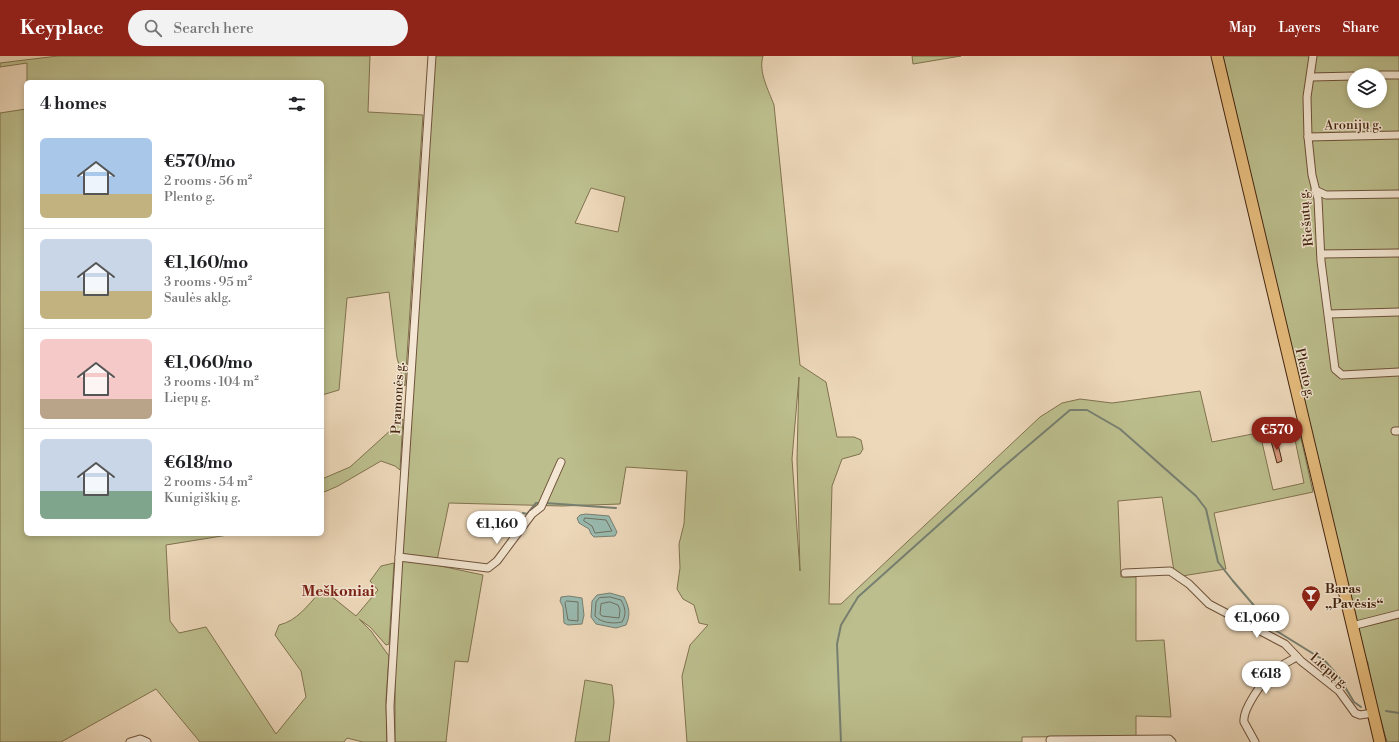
<!DOCTYPE html>
<html lang="en">
<head>
<meta charset="utf-8">
<style>
  :root { --surface:#fff; --page:#f2f2f2; --text:#202124; --muted:#757577; --line:#e0e0e0; --accent:#8f2418 }
  body { margin:0; font-family:"Libre Bodoni",serif; background:var(--page); color:var(--text); height:100vh; display:flex; flex-direction:column; font-size:15px; white-space:nowrap }
  * { box-sizing:border-box; margin:0 }
  p { font-size:13px; color:var(--muted) }
  .icon { flex:none; width:22px; height:22px; fill:none; stroke:currentColor; stroke-width:2; stroke-linecap:round; stroke-linejoin:round }
  .map { position:relative; flex:1; overflow:hidden }
  .side { position:absolute; left:24px; top:24px; width:300px; height:456px; display:flex; flex-direction:column; background:var(--surface); border-radius:6px; box-shadow:0 2px 6px #0003 }
  .side>* { flex:none }
  .tools { position:absolute; left:1347px; top:12px; display:grid; gap:8px }
  .tools a { display:grid; place-items:center; width:40px; height:40px; border-radius:50%; background:var(--surface); box-shadow:0 2px 6px #0003; font-size:20px }
  .price { position:absolute; translate:-50% -34px; padding:0 9px; border-radius:14px; background:#fff; color:#222; font-size:13px; line-height:26px; filter:drop-shadow(0 1px 2px #0008) }
  .price::after { content:''; position:absolute; left:50%; top:24px; width:12px; height:9px; margin-left:-6px; background:inherit; clip-path:polygon(0 0,100% 0,50% 100%) }
  .price.selected { background:var(--accent); color:#fff }
  ul { padding:0; list-style:none }
  li { display:flex; align-items:center; gap:12px; height:100px; padding:0 16px }
  li+li { border-top:1px solid var(--line) }
  li span { display:grid; place-items:center; flex:none; width:112px; height:80px; border-radius:6px; color:#555 }
  li>.icon { margin-inline-start:auto }
  span .icon { width:48px; height:48px; fill:#fffc; stroke-width:1 }
  li b { font-size:17px }
  h2 { display:flex; justify-content:space-between; align-items:center; height:48px; padding:0 16px; font-size:17px }
  header { display:flex; align-items:center; gap:24px; box-sizing:border-box; height:56px; padding:0 20px; background:var(--accent); color:#fff }
  header strong { font-size:19px }
  nav { display:flex; gap:22px; margin-inline-start:auto; font-size:14px }
  .search { width:280px; height:36px; background:var(--page); display:flex; align-items:center; gap:10px; box-sizing:border-box; padding:0 14px; border-radius:22px; color:var(--muted); font-size:15px }
  .map>svg:first-child { display:block }
</style>
</head>
<body>
<header>
<strong>Keyplace</strong>
<div class="search"><svg class="icon" aria-label="search" viewBox="0 0 24 24"><circle cx="10" cy="10" r="6"/><path d="M15 15l6 6"/></svg>Search here</div>
<nav><a>Map</a><a>Layers</a><a>Share</a></nav>
</header>
<div class="map">
<svg width="1399" height="686" viewBox="0 0 1399 686">
  <rect width="100%" height="100%" fill="#edd8ba"/>
  <filter id="stains"><feTurbulence type="fractalNoise" baseFrequency=".005" numOctaves="4"/><feColorMatrix values="0 0 0 0 .2 0 0 0 0 .09 0 0 0 0 .02 0 0 0 .5 -.17"/></filter>
  <radialGradient id="worn" r=".72"><stop offset=".6" stop-color="#630" stop-opacity="0"/><stop offset="1" stop-color="#630" stop-opacity=".3"/></radialGradient>
  <g fill="#bcbe8d" stroke="#80724e" fill-rule="evenodd">
    <path d="M 58,0 L 370,0 L 368,56 L 423,59 L 405,330 L 397,302 L 389,236 L 347,242 L 339,334 L 322,339 L 322,26 L 27,26 L 27,7 L 0,11 L 0,7 Z"/>
    <path d="M 435,0 L 763,0 C 758,16 769,35 774,49 L 800,309 L 826,326 L 837,381 L 854,381 L 861,384 L 863,393 L 860,398 L 842,403 L 832,430 L 829,548 L 841,548 L 1040,361 L 1062,347 L 1080,343 L 1112,347 L 1200,335 L 1212,386 L 1298,369 L 1313,436 L 1214,457 L 1226,513 L 1182,520 L 1174,515 L 1162,441 L 1118,445 L 1121,521 L 1136,521 L 1136,585 L 1164,584 L 1171,661 L 1136,660 L 1136,680 L 1022,681 L 1022,686 L 687,686 L 682,620 L 690,589 L 708,569 L 699,567 L 694,549 L 683,543 L 677,533 L 680,512 L 679,488 L 684,468 L 687,415 L 626,411 L 620,448 L 562,450 L 449,447 L 436,509 L 483,519 L 468,606 L 455,605 L 446,686 L 395,686 L 395,614 ZM 591,132 L 625,141 L 618,176 L 575,167 ZM 799,321 L 797,403 L 800,515 L 792,403 ZM 1294,379 L 1304,427 L 1273,434 L 1262,386 Z"/>
    <path d="M 912,0 L 961,0 L 913,8 Z"/>
    <path d="M 1223,0 L 1399,0 L 1399,686 L 1387,686 L 1372,632 L 1368,607 L 1361,591 ZM 1354,19 L 1380,19 L 1380,45 L 1354,45 Z"/>
    <path d="M 26,53 L 26,478 L 234,478 L 166,489 L 170,565 L 179,577 L 206,571 L 276,678 L 306,641 L 301,615 L 275,579 L 279,569 C 297,565 308,549 320,536 L 326,536 L 356,560 L 378,534 L 370,525 L 381,510 L 394,507 L 389,588 L 386,589 L 370,571 L 359,563 L 371,575 L 389,600 L 386,644 L 387,686 L 363,686 L 347,682 L 344,686 L 200,686 L 156,633 L 61,686 L 0,686 L 0,57 Z"/>
    <path d="M 403,363 L 400,414 L 395,410 L 381,405 L 338,430 L 322,437 L 322,423 L 350,411 Z"/>
    <path d="M 585,624 L 612,629 L 614,646 L 609,686 L 575,686 Z"/>
  </g>
  <g fill="#99bab0" stroke="#777f70">
    <path d="M 586,458 L 609,460 L 617,476 L 615,480 L 594,481 L 591,478 L 589,473 L 579,467 L 577,462 L 580,459 Z"/>
    <path d="M 610,537 L 624,541 C 629,551 631,558 626,569 L 616,572 L 596,568 L 591,561 L 592,545 L 597,539 Z"/>
    <path d="M 569,540 L 582,542 L 584,559 L 582,568 L 568,569 L 564,567 L 563,551 L 560,545 L 561,541 Z"/>
  </g>
  <g fill="none" stroke-linecap="round" stroke-linejoin="round">
    <g stroke="#6f7060" stroke-width="1">
      <path d="M 585,462 L 606,464 L 612,475 L 595,477 L 592,470 L 584,465 Z"/>
      <path d="M 610,541 L 621,544 C 625,551 627,558 622,566 C 614,568 601,567 595,560 L 596,546 L 599,542 Z"/>
      <path d="M 567,545 L 578,546 L 578,565 L 568,564 L 565,547 Z"/>
      <path d="M 610,546 L 618,549 L 620,554 L 619,562 L 602,560 L 600,558 L 601,548 Z"/>
    </g>
    <g stroke="#777f70" stroke-width="2">
      <path d="M 545,447 L 616,452"/>
      <path d="M 523,457 L 527,458 L 536,447 L 540,447"/>
      <path d="M 1386,655 L 1399,657"/>
      <path d="M 841,686 L 837,588 L 841,569 L 858,541 L 1002,412 L 1070,354 L 1087,354 L 1120,373 L 1196,440 L 1206,453 L 1218,506 L 1233,525 L 1275,574 L 1325,605 L 1339,621 L 1354,646 L 1361,651"/>
    </g>
  </g>
  <path fill="#d9977c" stroke="#452610" d="M 1277,384 L 1282,405 L 1277,407 L 1271,385 Z"/>
  <g fill="none" stroke-linecap="round" stroke-linejoin="round">
    <defs>
      <g id="minor">
        <path d="M 1313,0 L 1307,41 L 1308,81 L 1312,119 L 1318,143 L 1321,205 L 1335,313 L 1342,319 L 1399,316"/>
        <path d="M 1380,19 L 1399,19"/>
        <path d="M 1311,21 L 1354,20"/>
        <path d="M 1308,81 L 1399,79"/>
        <path d="M 1315,134 L 1326,139 L 1399,138"/>
        <path d="M 1321,198 L 1399,197"/>
        <path d="M 1329,258 L 1399,256"/>
        <path d="M 1395,375 L 1399,375"/>
        <path d="M 399,501 L 488,512 L 497,505 L 532,458 L 541,451 L 561,406"/>
        <path d="M 1125,517 L 1170,515 L 1189,528 L 1209,548 L 1285,588 L 1301,605 L 1339,635 L 1355,657 L 1360,659 L 1373,657"/>
        <path d="M 1352,570 L 1399,558"/>
        <path d="M 1050,684 L 1169,683 L 1172,686"/>
        <path d="M 130,686 L 140,683 L 147,686"/>
        <path d="M 391,686 L 390,650 L 399,501 L 432,0"/>
        <path d="M 1255,686 L 1244,666 C 1242,654 1262,626 1271,618 C 1278,610 1288,606 1297,601"/>
      </g>
      <path id="trunk" d="M 1217,0 L 1380,686"/>
    </defs>
    <use href="#minor" stroke="#6f523a" stroke-width="9"/>
    <use href="#trunk" stroke="#452610" stroke-width="13"/>
    <use href="#minor" stroke="#f3e6d2" stroke-width="7"/>
    <use href="#trunk" stroke="#e6bc7d" stroke-width="11"/>
  </g>
  <defs>
    <symbol id="bar-pin" viewBox="-11 -11 22 30"><path d="M0 17L-7.5 6A9.5 9.5 0 1 1 7.5 6Z" fill="#8f2418" stroke="#f3e6d2"/><path d="M-6-5H6L.8 .8V4.5H3.5V6h-7V4.5H-.8V.8Z" fill="#fff"/></symbol>
  </defs>
  <g fill-rule="evenodd">
    <use href="#bar-pin" x="1300" y="528" width="22" height="30"/>
  </g>
  <g text-anchor="middle" stroke-width="3" stroke-linejoin="round" paint-order="stroke">
    <g font-size="13" fill="#452610" stroke="#f3e6d2">
      <text transform="translate(1353 68) rotate(-1)" y="5">Aronijų g.</text>
      <text transform="translate(1305 162) rotate(-96)" y="5">Riešutų g.</text>
      <text transform="translate(1306 317) rotate(77)" y="5">Plento g.</text>
      <text transform="translate(397 342) rotate(-87)" y="5">Pramonės g.</text>
      <text transform="translate(1330 614) rotate(41)" y="5">Liepų g.</text>
    </g>
    <g font-size="13" font-weight="bold" fill="#452610" stroke="#f3e6d2" text-anchor="start">
      <text x="1325" y="537">Baras<tspan x="1325" dy="15">„Pavėsis“</tspan></text>
    </g>
    <g font-size="15" font-weight="bold" fill="#7a1f14" stroke="#f3e6d2">
      <text x="338" y="540">Meškoniai</text>
    </g>
  </g>
  <rect width="100%" height="100%" filter="url(#stains)"/>
  <rect width="100%" height="100%" fill="url(#worn)"/>
</svg>
<div class="tools">
<a><svg class="icon" aria-label="layers" viewBox="0 0 24 24"><path d="M12 4l9 5-9 5-9-5zM3 14l9 5 9-5"/></svg></a>
</div>
<b class="price selected" style="left:1277px;top:395px">€570</b>
<b class="price" style="left:497px;top:489px">€1,160</b>
<b class="price" style="left:1257px;top:583px">€1,060</b>
<b class="price" style="left:1266px;top:639px">€618</b>
<section class="side">
<h2>4 homes<svg class="icon" aria-label="filters" viewBox="0 0 24 24"><path d="M4 7h16M4 17h16"/><circle cx="9" cy="7" r="2"/><circle cx="15" cy="17" r="2"/></svg></h2>
<ul>
<li><span style="background:linear-gradient(#a9c7e8 70%,#c2b280 0)"><svg class="icon" aria-label="home" viewBox="0 0 24 24"><path d="M3 11l9-7 9 7M6 9v11h12V9"/></svg></span><div><b>€570/mo</b><p>2 rooms · 56 m²</p><p>Plento g.</p></div></li>
<li><span style="background:linear-gradient(#c9d6e8 65%,#c2b280 0)"><svg class="icon" aria-label="home" viewBox="0 0 24 24"><path d="M3 11l9-7 9 7M6 9v11h12V9"/></svg></span><div><b>€1,160/mo</b><p>3 rooms · 95 m²</p><p>Saulės aklg.</p></div></li>
<li><span style="background:linear-gradient(#f6c9c9 75%,#b9a48a 0)"><svg class="icon" aria-label="home" viewBox="0 0 24 24"><path d="M3 11l9-7 9 7M6 9v11h12V9"/></svg></span><div><b>€1,060/mo</b><p>3 rooms · 104 m²</p><p>Liepų g.</p></div></li>
<li><span style="background:linear-gradient(#c9d6e8 65%,#7fa58c 0)"><svg class="icon" aria-label="home" viewBox="0 0 24 24"><path d="M3 11l9-7 9 7M6 9v11h12V9"/></svg></span><div><b>€618/mo</b><p>2 rooms · 54 m²</p><p>Kunigiškių g.</p></div></li>
</ul>
</section>
</div>
</body>
</html>
